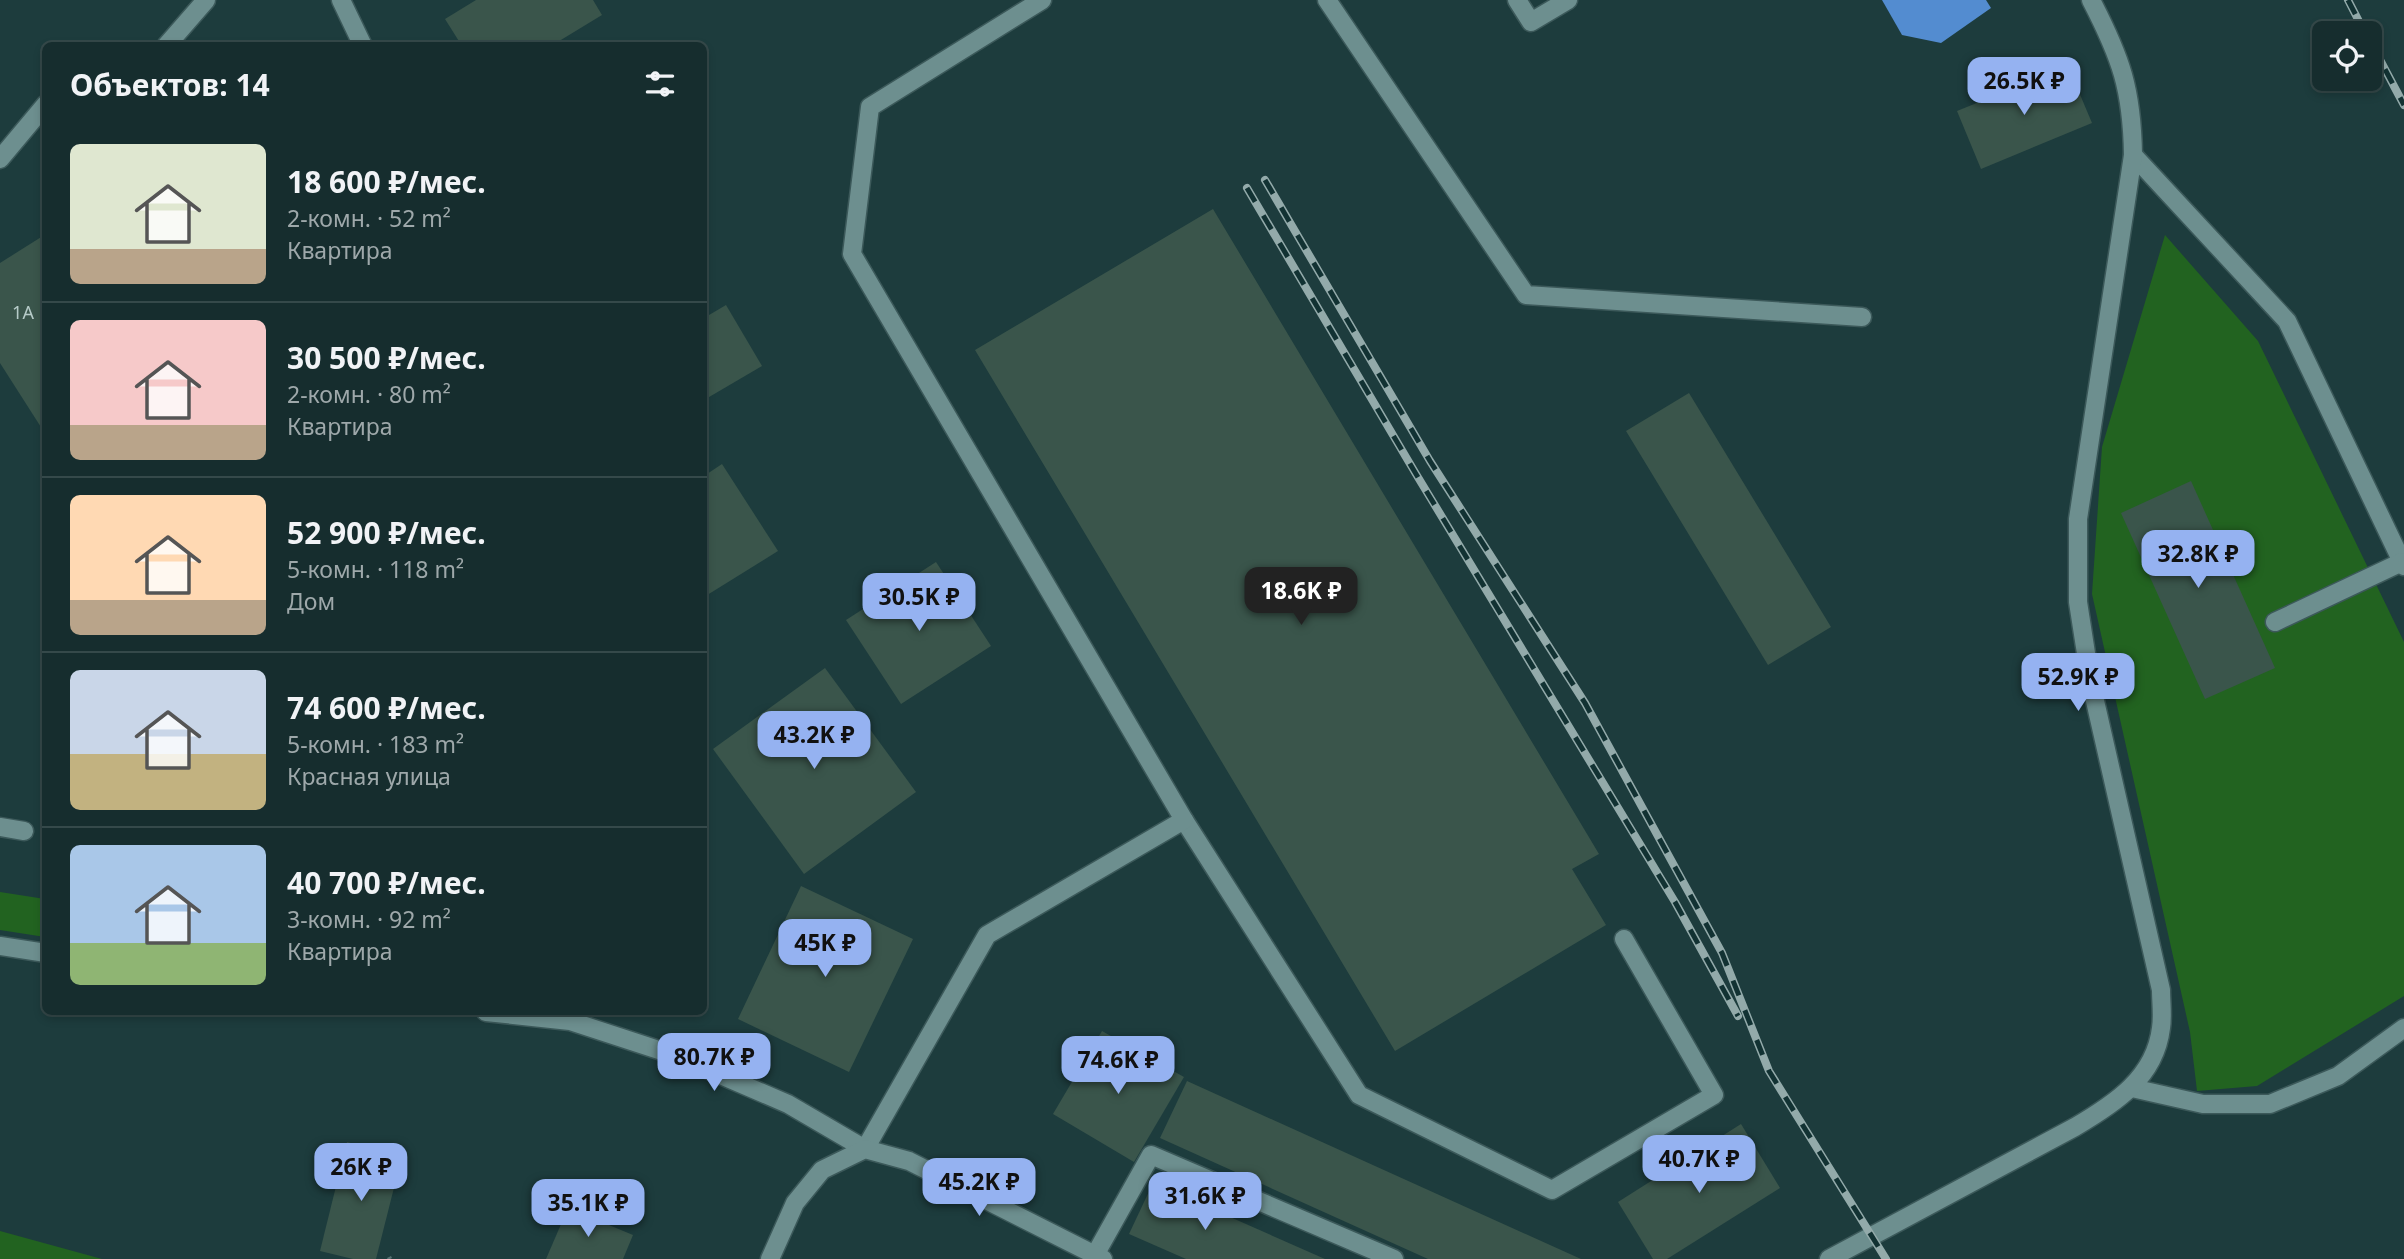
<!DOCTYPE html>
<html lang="ru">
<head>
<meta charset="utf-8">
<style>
  :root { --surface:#162d2e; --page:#23393a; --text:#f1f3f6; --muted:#9ea8aa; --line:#35494a; --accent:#95b2f1 }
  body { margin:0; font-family:"Noto Sans",sans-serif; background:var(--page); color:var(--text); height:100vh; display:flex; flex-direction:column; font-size:26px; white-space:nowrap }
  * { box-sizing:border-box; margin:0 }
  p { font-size:23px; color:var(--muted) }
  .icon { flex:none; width:38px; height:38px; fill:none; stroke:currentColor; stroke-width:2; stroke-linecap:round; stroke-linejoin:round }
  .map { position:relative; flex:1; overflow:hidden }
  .side { position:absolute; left:42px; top:42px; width:665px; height:973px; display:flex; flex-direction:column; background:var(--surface); border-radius:10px; box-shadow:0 4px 10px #0003,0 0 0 2px var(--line) }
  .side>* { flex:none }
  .tools { position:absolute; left:2312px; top:21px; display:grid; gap:14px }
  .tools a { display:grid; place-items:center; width:70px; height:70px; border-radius:10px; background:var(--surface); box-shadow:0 4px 10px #0003,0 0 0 2px var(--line); font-size:35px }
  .price { position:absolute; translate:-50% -60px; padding:0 16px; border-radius:14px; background:var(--accent); color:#111; font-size:23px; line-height:46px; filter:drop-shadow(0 2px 4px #0008) }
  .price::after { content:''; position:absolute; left:50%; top:42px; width:21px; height:16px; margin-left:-10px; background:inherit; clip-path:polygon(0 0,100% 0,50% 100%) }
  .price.selected { background:#222; color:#fff }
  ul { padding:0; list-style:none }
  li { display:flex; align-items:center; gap:21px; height:175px; padding:0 28px }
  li+li { border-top:2px solid var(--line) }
  li span { display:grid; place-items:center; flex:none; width:196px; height:140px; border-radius:10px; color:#555 }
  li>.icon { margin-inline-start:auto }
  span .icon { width:84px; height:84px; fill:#fffc; stroke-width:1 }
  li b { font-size:30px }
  h2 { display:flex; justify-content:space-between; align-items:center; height:84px; padding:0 28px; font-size:30px }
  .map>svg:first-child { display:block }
</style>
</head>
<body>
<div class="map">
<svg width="2404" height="1259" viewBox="0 0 2404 1259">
  <rect width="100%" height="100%" fill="#1d3c3d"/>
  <g fill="#226320">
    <path d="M 2165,235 L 2258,341 L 2404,642 L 2404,996 L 2257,1086 L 2197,1091 L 2190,1032 L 2092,594 L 2102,447 Z"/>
    <path d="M 0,892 L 45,899 L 45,937 L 0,930 Z"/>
    <path d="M 0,1231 L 102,1259 L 0,1259 Z"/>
  </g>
  <path fill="#538cd0" d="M 1882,0 L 1986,0 L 1991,8 L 1941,43 L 1902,35 Z"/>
  <g fill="#3a554b">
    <path d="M 476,0 L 593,0 L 602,15 L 551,46 L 462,46 L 445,19 Z"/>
    <path d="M 2068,66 L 2092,123 L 1981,169 L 1957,111 Z"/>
    <path d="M 1213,209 L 1599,854 L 1572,869 L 1606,925 L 1395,1051 L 975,350 Z"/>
    <path d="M 46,234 L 46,435 L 0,363 L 0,263 Z"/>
    <path d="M 726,305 L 762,366 L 704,400 L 704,318 Z"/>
    <path d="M 1689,393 L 1831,627 L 1768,665 L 1626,431 Z"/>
    <path d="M 722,464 L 778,551 L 704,597 L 704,476 Z"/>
    <path d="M 2191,481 L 2275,668 L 2205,699 L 2121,513 Z"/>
    <path d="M 936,562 L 991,646 L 901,704 L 846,620 Z"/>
    <path d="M 825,668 L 916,792 L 804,874 L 713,749 Z"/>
    <path d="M 801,886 L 913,939 L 849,1072 L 738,1019 Z"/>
    <path d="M 1102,1031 L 1184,1077 L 1134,1162 L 1053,1114 Z"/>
    <path d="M 1187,1081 L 1581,1259 L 1428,1259 L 1160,1138 Z"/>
    <path d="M 1741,1124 L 1780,1188 L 1667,1259 L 1653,1259 L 1618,1202 Z"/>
    <path d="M 347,1142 L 402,1156 L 376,1259 L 353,1259 L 320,1251 Z"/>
    <path d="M 1153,1183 L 1325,1259 L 1186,1259 L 1129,1234 Z"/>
    <path d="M 568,1208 L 633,1235 L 623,1259 L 546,1259 Z"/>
  </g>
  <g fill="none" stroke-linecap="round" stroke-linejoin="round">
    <defs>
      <g id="lane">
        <path d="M 341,0 L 363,46"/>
        <path d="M 1327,0 L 1526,295 L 1862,317"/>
        <path d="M 1517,0 L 1531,22 L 1568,0"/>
        <path d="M 166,46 L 206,0"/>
        <path d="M 2133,155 L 2287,321 L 2404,566"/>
        <path d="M 0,159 L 46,104"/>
        <path d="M 2275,622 L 2402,562"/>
        <path d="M 1184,820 L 1359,1095 L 1552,1190 L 1714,1095 L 1624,939"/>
        <path d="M 0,827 L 24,831"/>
        <path d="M 2132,1088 L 2203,1104 L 2270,1104 L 2338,1076 L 2404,1028"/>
        <path d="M 865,1149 L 987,935 L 1184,820 L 852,254 L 870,107 L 1042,0"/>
        <path d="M 1095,1255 L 1151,1155 L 1394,1259"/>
      </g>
      <g id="street">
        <path d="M 0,946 L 46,953"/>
        <path d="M 486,1012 L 570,1021 L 674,1055 L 788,1104 L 865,1149"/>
      </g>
      <g id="secondary">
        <path d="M 770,1259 L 795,1203 L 822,1170 L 865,1149 L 909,1161 L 1103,1259"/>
        <path d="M 1829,1259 L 2075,1127 C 2114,1104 2155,1078 2161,1028 C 2163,1016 2161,1002 2161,990 L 2090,679 L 2078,602 L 2078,519 L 2133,155 C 2132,89 2121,58 2091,0"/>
      </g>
    </defs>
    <use href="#lane" stroke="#3c595a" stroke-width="21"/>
    <use href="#street" stroke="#3c595a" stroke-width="21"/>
    <use href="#secondary" stroke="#3c595a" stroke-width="21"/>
    <path stroke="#587374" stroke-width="4.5" stroke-dasharray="5 5" stroke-linecap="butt" d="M 389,1257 L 390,1259"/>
    <use href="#lane" stroke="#6d8f8f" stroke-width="18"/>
    <use href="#street" stroke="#6d8f8f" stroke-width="18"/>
    <use href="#secondary" stroke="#6d8f8f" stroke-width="18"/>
    <defs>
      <g id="rail">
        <path d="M 2348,0 L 2365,33"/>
        <path d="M 2370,41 L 2404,105"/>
        <path d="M 1265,180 L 1430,461 L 1585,703 L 1722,953 L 1769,1071 L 1886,1259"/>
        <path d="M 1247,188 L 1416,474 L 1675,902 L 1738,1016"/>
      </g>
    </defs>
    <use href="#rail" stroke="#93aaaa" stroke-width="8"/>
    <use href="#rail" stroke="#123233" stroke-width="5" stroke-dasharray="16" stroke-linecap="butt"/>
  </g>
  <g text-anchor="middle" stroke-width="5" stroke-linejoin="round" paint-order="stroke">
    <g font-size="18" fill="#b6cbc8">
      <text x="23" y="319">1А</text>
    </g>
  </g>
</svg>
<div class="tools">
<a><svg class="icon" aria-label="locate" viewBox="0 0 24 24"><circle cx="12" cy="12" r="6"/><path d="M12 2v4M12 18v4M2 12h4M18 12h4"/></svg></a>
</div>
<b class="price" style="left:2024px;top:117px">26.5K ₽</b>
<b class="price" style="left:2198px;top:590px">32.8K ₽</b>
<b class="price selected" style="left:1301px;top:627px">18.6K ₽</b>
<b class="price" style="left:919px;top:633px">30.5K ₽</b>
<b class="price" style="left:2078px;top:713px">52.9K ₽</b>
<b class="price" style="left:814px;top:771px">43.2K ₽</b>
<b class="price" style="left:825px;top:979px">45K ₽</b>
<b class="price" style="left:714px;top:1093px">80.7K ₽</b>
<b class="price" style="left:1118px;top:1096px">74.6K ₽</b>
<b class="price" style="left:1699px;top:1195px">40.7K ₽</b>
<b class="price" style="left:361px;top:1203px">26K ₽</b>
<b class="price" style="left:979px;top:1218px">45.2K ₽</b>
<b class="price" style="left:1205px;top:1232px">31.6K ₽</b>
<b class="price" style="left:588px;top:1239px">35.1K ₽</b>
<section class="side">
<h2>Объектов: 14<svg class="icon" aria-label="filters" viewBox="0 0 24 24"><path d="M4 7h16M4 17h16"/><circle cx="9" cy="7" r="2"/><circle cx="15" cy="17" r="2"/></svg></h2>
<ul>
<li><span style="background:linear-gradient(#dfe7d0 75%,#b9a48a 0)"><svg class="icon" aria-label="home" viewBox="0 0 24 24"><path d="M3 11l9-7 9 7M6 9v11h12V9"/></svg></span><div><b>18 600 ₽/мес.</b><p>2-комн. · 52 m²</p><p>Квартира</p></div></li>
<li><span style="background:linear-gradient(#f6c9c9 75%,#b9a48a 0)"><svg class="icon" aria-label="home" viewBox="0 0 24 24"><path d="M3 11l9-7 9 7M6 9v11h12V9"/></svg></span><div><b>30 500 ₽/мес.</b><p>2-комн. · 80 m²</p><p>Квартира</p></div></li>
<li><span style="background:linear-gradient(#ffd9b3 75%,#b9a48a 0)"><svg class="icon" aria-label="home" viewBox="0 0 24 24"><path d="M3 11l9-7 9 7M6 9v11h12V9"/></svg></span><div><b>52 900 ₽/мес.</b><p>5-комн. · 118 m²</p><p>Дом</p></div></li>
<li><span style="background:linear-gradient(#c9d6e8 60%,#c2b280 0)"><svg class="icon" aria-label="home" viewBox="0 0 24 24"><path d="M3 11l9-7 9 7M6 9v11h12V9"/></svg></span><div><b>74 600 ₽/мес.</b><p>5-комн. · 183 m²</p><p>Красная улица</p></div></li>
<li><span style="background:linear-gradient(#a9c7e8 70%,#8fb573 0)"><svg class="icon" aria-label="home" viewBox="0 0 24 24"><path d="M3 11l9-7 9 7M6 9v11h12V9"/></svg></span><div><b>40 700 ₽/мес.</b><p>3-комн. · 92 m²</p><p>Квартира</p></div></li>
</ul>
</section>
</div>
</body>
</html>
